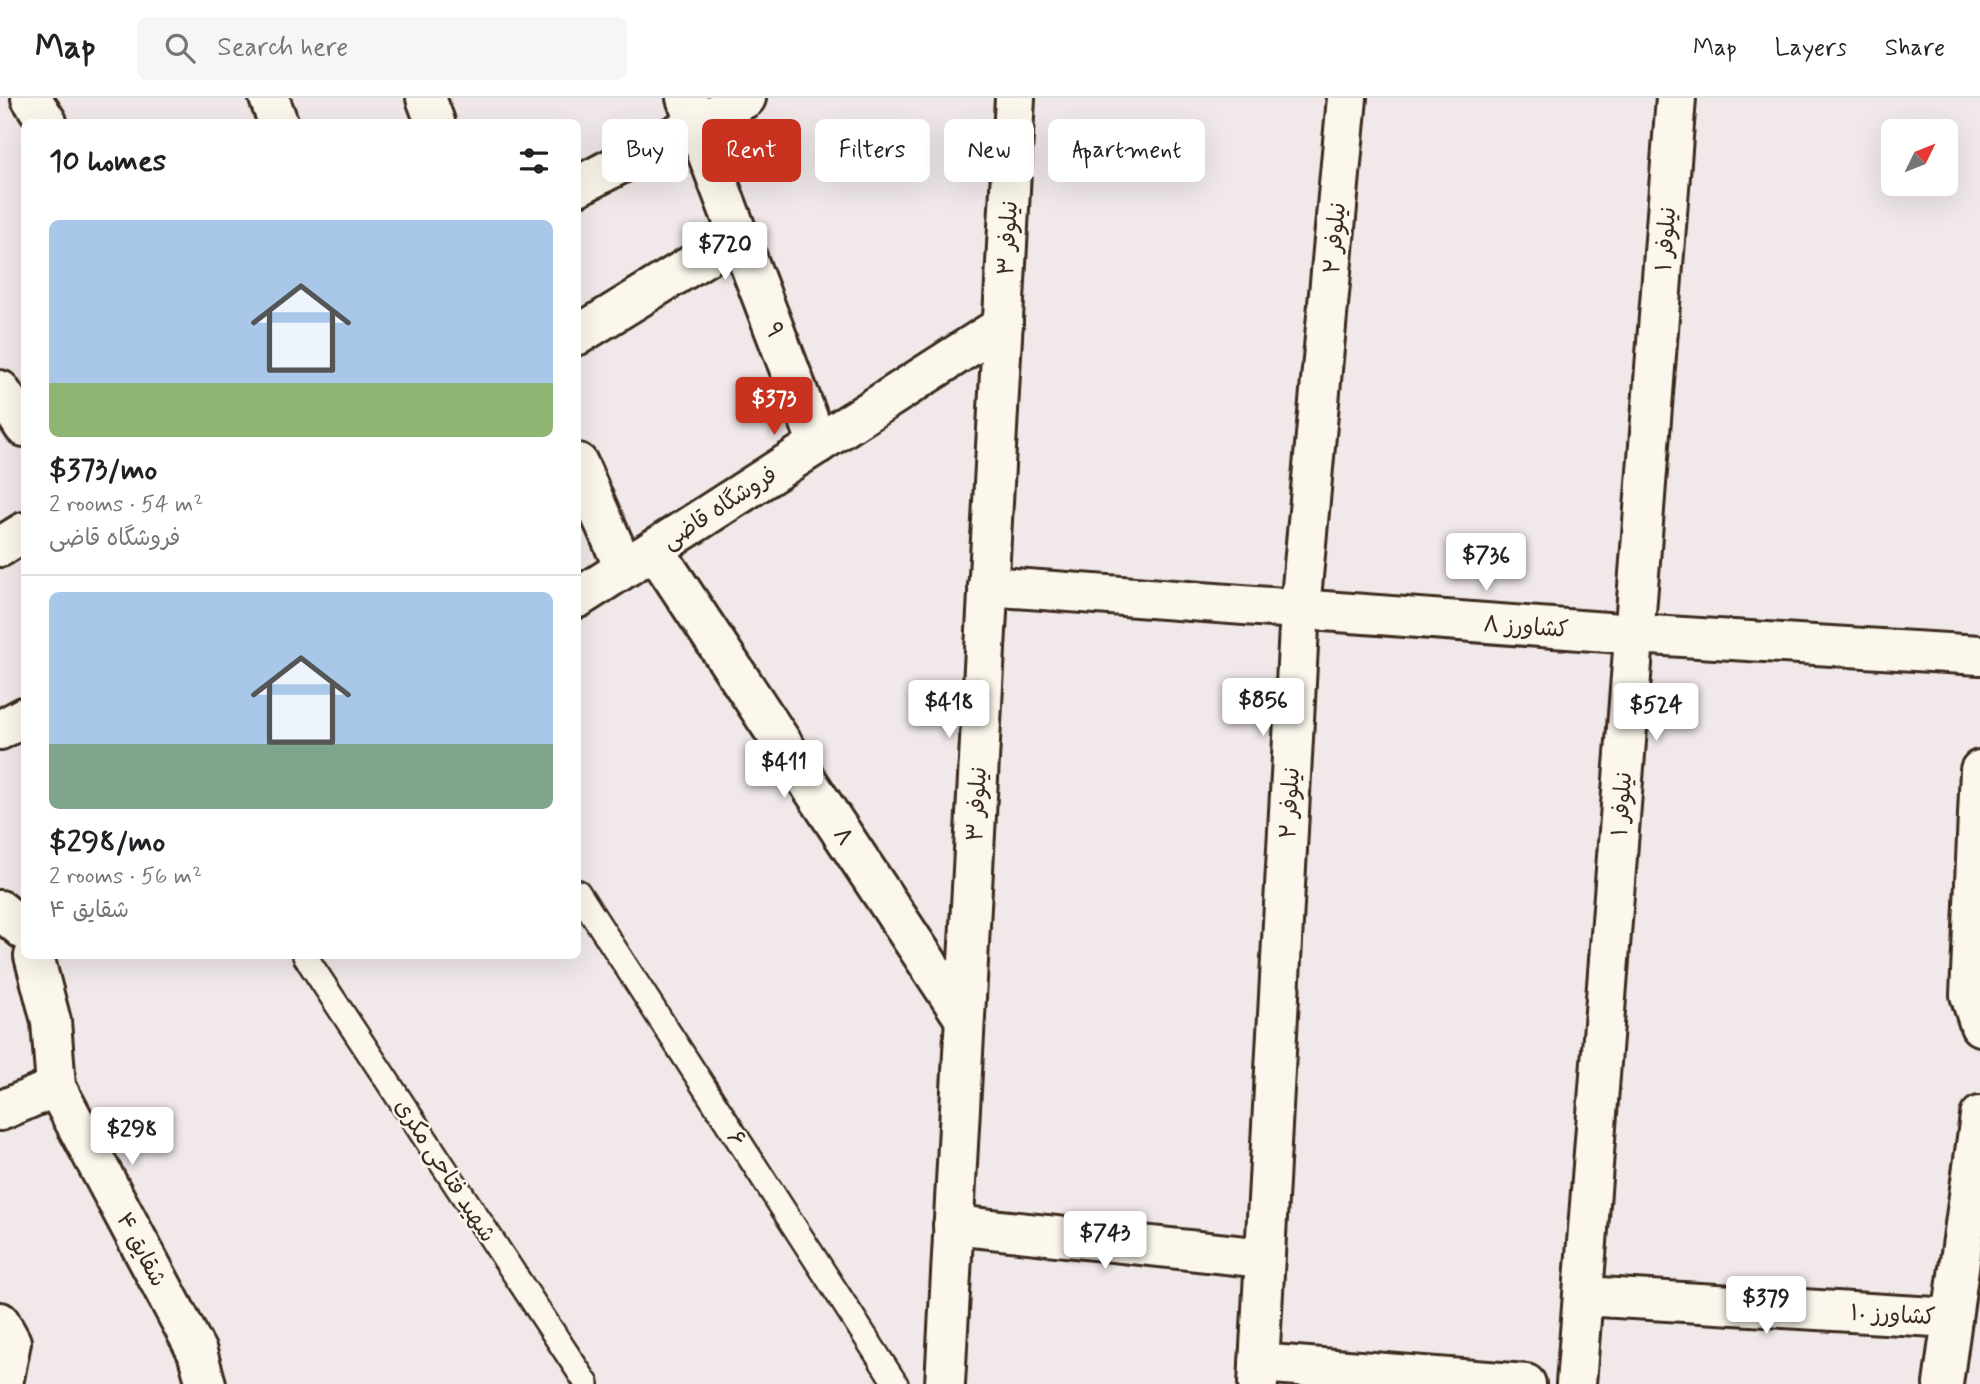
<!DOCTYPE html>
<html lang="en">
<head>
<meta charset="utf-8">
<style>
  :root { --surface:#fff; --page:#f6f6f6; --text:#202124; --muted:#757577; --line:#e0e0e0; --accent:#c8321e }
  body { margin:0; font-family:Mynerve,"Playpen Sans Arabic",sans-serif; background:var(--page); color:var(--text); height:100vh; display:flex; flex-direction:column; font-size:26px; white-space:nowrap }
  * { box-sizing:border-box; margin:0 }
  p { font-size:23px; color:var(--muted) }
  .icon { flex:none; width:38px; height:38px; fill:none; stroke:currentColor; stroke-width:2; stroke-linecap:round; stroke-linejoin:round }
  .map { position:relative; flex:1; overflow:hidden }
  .sheet { position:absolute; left:21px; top:21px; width:560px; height:840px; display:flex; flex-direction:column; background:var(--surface); border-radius:10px; box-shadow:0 7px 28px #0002 }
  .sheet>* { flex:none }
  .banner { position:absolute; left:602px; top:21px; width:665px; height:63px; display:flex; gap:14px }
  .needle { width:46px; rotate:47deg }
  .fabs { position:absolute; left:1881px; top:21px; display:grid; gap:14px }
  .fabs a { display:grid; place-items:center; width:77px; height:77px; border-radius:10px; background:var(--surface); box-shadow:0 7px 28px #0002; font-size:35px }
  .price { position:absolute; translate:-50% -60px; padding:0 16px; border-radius:7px; background:#fff; color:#222; font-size:23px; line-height:46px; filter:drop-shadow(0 2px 4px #0008) }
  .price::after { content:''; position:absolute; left:50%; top:42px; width:21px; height:16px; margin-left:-10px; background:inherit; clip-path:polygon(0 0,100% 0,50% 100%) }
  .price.on { background:var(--accent); color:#fff }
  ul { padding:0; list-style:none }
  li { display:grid; align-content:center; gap:14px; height:371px; padding:0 28px }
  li+li { border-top:2px solid var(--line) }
  li span { display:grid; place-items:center; height:217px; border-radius:10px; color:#555 }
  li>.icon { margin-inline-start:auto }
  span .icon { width:126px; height:126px; fill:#fffc; stroke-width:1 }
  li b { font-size:30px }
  h2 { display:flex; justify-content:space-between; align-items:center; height:84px; padding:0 28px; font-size:30px }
  .tag { padding:0 24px; border-radius:10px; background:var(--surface); box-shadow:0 7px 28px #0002; font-size:24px; line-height:63px }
  .tag.on { background:var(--accent); color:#fff }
  header { display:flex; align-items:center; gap:42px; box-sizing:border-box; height:98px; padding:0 35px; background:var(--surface); border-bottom:2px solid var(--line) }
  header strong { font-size:33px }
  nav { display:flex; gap:38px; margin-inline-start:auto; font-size:24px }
  .search { width:490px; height:63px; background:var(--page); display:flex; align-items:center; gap:18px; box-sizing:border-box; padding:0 24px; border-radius:10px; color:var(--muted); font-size:26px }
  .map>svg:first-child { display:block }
</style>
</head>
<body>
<header>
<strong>Map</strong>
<div class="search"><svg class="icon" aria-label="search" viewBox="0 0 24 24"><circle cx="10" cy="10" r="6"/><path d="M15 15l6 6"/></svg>Search here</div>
<nav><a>Map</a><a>Layers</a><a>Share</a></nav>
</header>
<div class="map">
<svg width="1980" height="1286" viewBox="0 0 1980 1286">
  <rect width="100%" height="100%" fill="#f0e8e9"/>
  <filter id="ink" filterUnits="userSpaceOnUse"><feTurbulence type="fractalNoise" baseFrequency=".0143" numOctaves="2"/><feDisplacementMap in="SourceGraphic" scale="14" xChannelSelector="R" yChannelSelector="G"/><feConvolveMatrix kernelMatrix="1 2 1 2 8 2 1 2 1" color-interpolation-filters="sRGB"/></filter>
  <g filter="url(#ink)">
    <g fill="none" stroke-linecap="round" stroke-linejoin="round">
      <defs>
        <g id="lane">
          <path d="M 578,794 L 896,1286"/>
          <path d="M 305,858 L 587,1286"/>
        </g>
        <g id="street">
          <path d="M 31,0 L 47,24"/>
          <path d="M 269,0 L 278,24"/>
          <path d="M 426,0 L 435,24"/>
          <path d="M 686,0 L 818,346"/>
          <path d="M 578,88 L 746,0"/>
          <path d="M 578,237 L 739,138"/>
          <path d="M 0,292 L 24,329"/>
          <path d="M 578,365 L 624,470"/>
          <path d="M 0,449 L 24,434"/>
          <path d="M 654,451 L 964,920"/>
          <path d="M 988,488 L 1634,536 L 1980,557"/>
          <path d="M 578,500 L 1003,227"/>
          <path d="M 0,632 L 24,619"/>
          <path d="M 0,812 L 24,832"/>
          <path d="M 34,858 L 51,923 L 56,989 L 197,1254 L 206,1286"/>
          <path d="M 0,1013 L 56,989"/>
          <path d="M 953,1127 L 1264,1160"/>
          <path d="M 1583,1198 L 1952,1220"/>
          <path d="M 0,1224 L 11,1244 L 3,1286"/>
          <path d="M 1259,1265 L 1526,1286"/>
          <path d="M 945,1286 L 1015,0"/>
          <path d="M 1258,1286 L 1300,511 L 1347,0"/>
          <path d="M 1576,1286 L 1676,0"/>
        </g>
        <g id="secondary">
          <path d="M 1980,672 L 1970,897 L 1980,928"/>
          <path d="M 1943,1286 L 1980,1018"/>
        </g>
      </defs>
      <use href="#lane" stroke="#3b2a1e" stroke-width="28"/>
      <use href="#street" stroke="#3b2a1e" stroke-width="44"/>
      <use href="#secondary" stroke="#3b2a1e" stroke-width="44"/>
      <use href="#lane" stroke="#fbf7ec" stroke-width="23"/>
      <use href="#street" stroke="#fbf7ec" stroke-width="38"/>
      <use href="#secondary" stroke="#fbf7ec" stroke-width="38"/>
    </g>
  </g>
  <g text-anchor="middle" stroke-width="5" stroke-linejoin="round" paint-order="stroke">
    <g font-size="23" fill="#3b2a1e" stroke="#fbf7ec">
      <text transform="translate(1007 140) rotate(-87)" y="8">نیلوفر ۳</text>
      <text transform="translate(1334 140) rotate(-85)" y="8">نیلوفر ۲</text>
      <text transform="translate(1665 141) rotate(-86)" y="8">نیلوفر ۱</text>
      <text transform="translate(775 232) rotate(69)" y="8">۹</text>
      <text transform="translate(719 409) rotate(-33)" y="8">فروشگاه قاضی</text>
      <text transform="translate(1526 528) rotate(4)" y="8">کشاورز ۸</text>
      <text transform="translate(1289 705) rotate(-87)" y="8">نیلوفر ۲</text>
      <text transform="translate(976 706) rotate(-87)" y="8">نیلوفر ۳</text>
      <text transform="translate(1621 706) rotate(-86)" y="8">نیلوفر ۱</text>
      <text transform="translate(844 738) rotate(57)" y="8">۸</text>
      <text transform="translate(737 1040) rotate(57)" y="8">۶</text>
      <text transform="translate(446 1072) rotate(57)" y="8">شهید فتاحی مکری</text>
      <text transform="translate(142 1151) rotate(62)" y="8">شقایق ۴</text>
      <text transform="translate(1893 1216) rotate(3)" y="8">کشاورز ۱۰</text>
    </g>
  </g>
</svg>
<div class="fabs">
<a><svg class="needle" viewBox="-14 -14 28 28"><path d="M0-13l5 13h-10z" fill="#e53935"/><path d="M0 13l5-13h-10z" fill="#757577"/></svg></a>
</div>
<b class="price" style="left:725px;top:184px">$720</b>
<b class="price on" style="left:774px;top:339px">$373</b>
<b class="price" style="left:1486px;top:495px">$736</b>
<b class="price" style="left:1263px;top:640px">$856</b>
<b class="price" style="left:949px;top:642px">$418</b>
<b class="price" style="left:1656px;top:645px">$524</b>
<b class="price" style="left:784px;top:702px">$411</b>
<b class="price" style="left:132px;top:1069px">$298</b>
<b class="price" style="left:1105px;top:1173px">$743</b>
<b class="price" style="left:1766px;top:1238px">$379</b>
<div class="banner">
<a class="tag">Buy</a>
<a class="tag on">Rent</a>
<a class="tag">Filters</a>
<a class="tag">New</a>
<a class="tag">Apartment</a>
</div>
<section class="sheet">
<h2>10 homes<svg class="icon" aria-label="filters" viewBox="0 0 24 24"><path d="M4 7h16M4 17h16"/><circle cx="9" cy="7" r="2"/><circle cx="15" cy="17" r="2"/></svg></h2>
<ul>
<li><span style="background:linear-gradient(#a9c7e8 75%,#8fb573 0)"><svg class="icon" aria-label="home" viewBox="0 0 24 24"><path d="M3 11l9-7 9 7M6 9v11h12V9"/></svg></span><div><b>$373/mo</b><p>2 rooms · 54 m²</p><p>فروشگاه قاضی</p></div></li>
<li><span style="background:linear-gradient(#a9c7e8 70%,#7fa58c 0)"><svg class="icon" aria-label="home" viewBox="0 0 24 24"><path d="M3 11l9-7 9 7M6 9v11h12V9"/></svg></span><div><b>$298/mo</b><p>2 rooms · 56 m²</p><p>شقایق ۴</p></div></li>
</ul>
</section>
</div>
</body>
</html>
